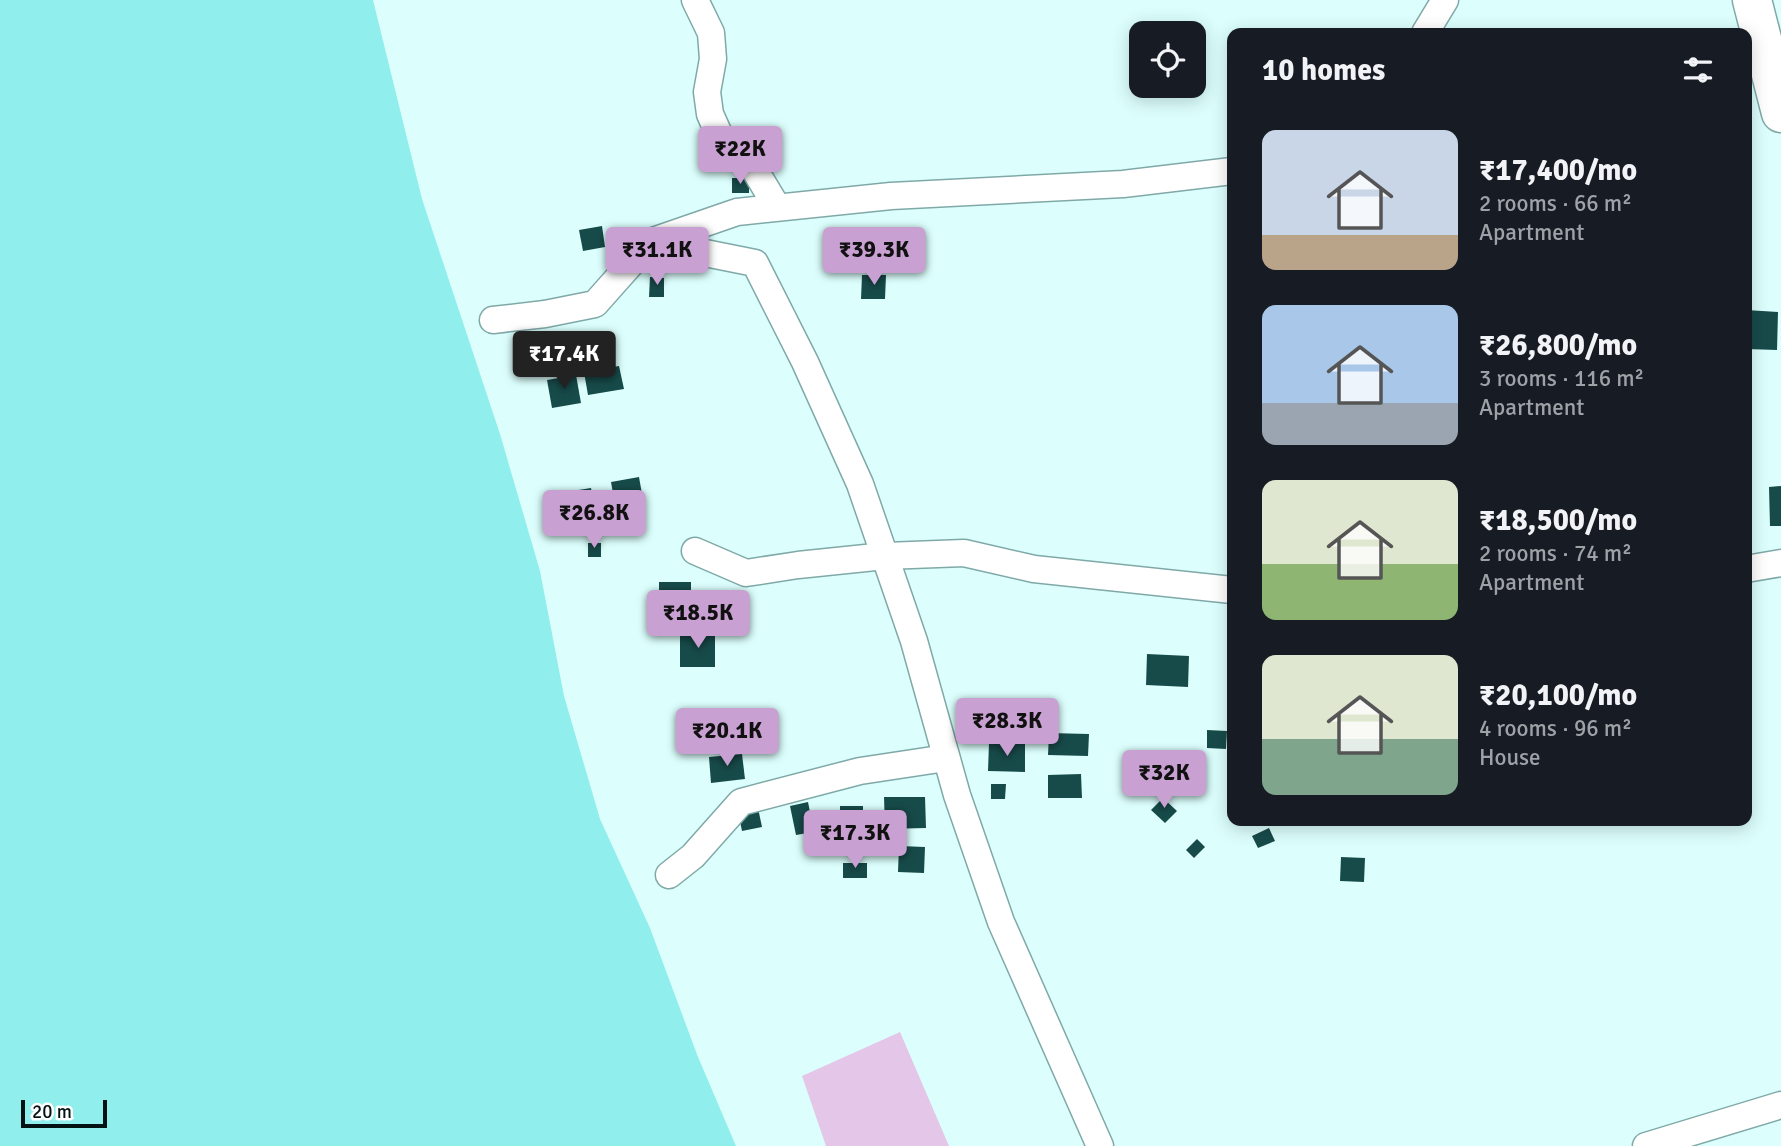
<!DOCTYPE html>
<html lang="en">
<head>
<meta charset="utf-8">
<style>
  :root { --surface:#171b24; --page:#20242c; --text:#f1f3f6; --muted:#9ea1a6; --accent:#c8a1d2 }
  body { margin:0; font-family:Signika,sans-serif; background:var(--page); color:var(--text); height:100vh; display:flex; flex-direction:column; font-size:26px; white-space:nowrap }
  * { box-sizing:border-box; margin:0 }
  p { font-size:23px; color:var(--muted) }
  .icon { flex:none; width:38px; height:38px; fill:none; stroke:currentColor; stroke-width:2; stroke-linecap:round; stroke-linejoin:round }
  .map { position:relative; flex:1; overflow:hidden }
  .panel { position:absolute; left:1227px; top:28px; width:525px; height:798px; display:flex; flex-direction:column; background:var(--surface); border-radius:14px; box-shadow:0 4px 18px #0003 }
  .panel>* { flex:none }
  .fabs { position:absolute; left:1129px; top:21px; display:grid; gap:14px }
  .fabs a { display:grid; place-items:center; width:77px; height:77px; border-radius:14px; background:var(--surface); box-shadow:0 4px 18px #0003; font-size:35px }
  .scale { position:absolute; left:21px; bottom:18px; width:86px; box-sizing:border-box; padding-left:7px; border:4px solid #031212; border-top:0; font-size:19px; line-height:24px; white-space:nowrap; color:#031212; -webkit-text-stroke:5px #fff; paint-order:stroke }
  .price { position:absolute; translate:-50% -60px; padding:0 16px; border-radius:7px; background:var(--accent); color:#111; font-size:23px; line-height:46px; filter:drop-shadow(0 2px 4px #0008) }
  .price::after { content:''; position:absolute; left:50%; top:42px; width:21px; height:16px; margin-left:-10px; background:inherit; clip-path:polygon(0 0,100% 0,50% 100%) }
  .price.selected { background:#222; color:#fff }
  ul { padding:0; list-style:none }
  li { display:flex; align-items:center; gap:21px; height:175px; padding:0 35px }
  li span { display:grid; place-items:center; flex:none; width:196px; height:140px; border-radius:14px; color:#555 }
  li>.icon { margin-inline-start:auto }
  span .icon { width:84px; height:84px; fill:#fffc; stroke-width:1 }
  li b { font-size:30px }
  h2 { display:flex; justify-content:space-between; align-items:center; height:84px; padding:0 35px; font-size:30px }
  .map>svg:first-child { display:block }
</style>
</head>
<body>
<div class="map">
<svg width="1781" height="1146" viewBox="0 0 1781 1146">
  <rect width="100%" height="100%" fill="#dcfffd"/>
  <path fill="#e3c6e8" d="M 900,1032 L 949,1146 L 826,1146 L 802,1076 Z"/>
  <path fill="#90efec" d="M 0,0 L 373,0 L 422,199 L 500,434 L 540,571 L 564,696 L 600,819 L 650,928 L 698,1057 L 736,1146 L 0,1146 Z"/>
  <g fill="#174b4a">
    <rect x="732" y="178" width="17" height="15"/>
    <path d="M 602,226 L 605,247 L 583,251 L 579,230 Z"/>
    <path d="M 862,275 L 886,275 L 885,299 L 861,299 Z"/>
    <path d="M 650,277 L 664,278 L 664,297 L 649,297 Z"/>
    <path d="M 1746,310 L 1778,312 L 1777,350 L 1746,349 Z"/>
    <path d="M 619,366 L 624,389 L 588,395 L 584,372 Z"/>
    <path d="M 576,375 L 581,403 L 552,408 L 547,380 Z"/>
    <path d="M 639,477 L 642,494 L 614,499 L 611,482 Z"/>
    <path d="M 1781,486 L 1781,526 L 1770,526 L 1769,487 Z"/>
    <path d="M 591,488 L 594,504 L 568,508 L 566,492 Z"/>
    <rect x="588" y="543" width="13" height="14"/>
    <rect x="659" y="582" width="32" height="32"/>
    <rect x="680" y="634" width="35" height="33"/>
    <path d="M 1147,654 L 1189,656 L 1188,687 L 1146,685 Z"/>
    <path d="M 707,710 L 708,731 L 683,732 L 682,711 Z"/>
    <path d="M 1207,730 L 1227,731 L 1226,749 L 1207,748 Z"/>
    <path d="M 1049,733 L 1089,734 L 1088,756 L 1048,755 Z"/>
    <path d="M 989,743 L 1025,744 L 1025,772 L 988,771 Z"/>
    <path d="M 742,754 L 745,779 L 711,783 L 709,757 Z"/>
    <path d="M 1081,774 L 1082,798 L 1048,798 L 1048,775 Z"/>
    <path d="M 991,784 L 1006,784 L 1005,799 L 991,799 Z"/>
    <path d="M 884,797 L 925,797 L 926,828 L 885,829 Z"/>
    <path d="M 1163,798 L 1177,811 L 1165,823 L 1151,810 Z"/>
    <path d="M 808,802 L 814,832 L 796,835 L 790,806 Z"/>
    <rect x="840" y="806" width="23" height="26"/>
    <path d="M 758,808 L 762,827 L 742,831 L 738,812 Z"/>
    <path d="M 1269,828 L 1275,841 L 1258,848 L 1252,836 Z"/>
    <path d="M 1197,839 L 1205,847 L 1194,858 L 1186,850 Z"/>
    <path d="M 899,846 L 925,847 L 924,873 L 898,872 Z"/>
    <path d="M 1341,857 L 1365,858 L 1364,882 L 1340,881 Z"/>
    <rect x="843" y="863" width="24" height="15"/>
  </g>
  <g fill="none" stroke-linecap="round" stroke-linejoin="round">
    <defs>
      <g id="minor">
        <path d="M 695,0 L 711,33 L 713,59 L 707,92 L 710,114 L 722,141 L 750,162 L 777,207"/>
        <path d="M 1425,33 L 1445,0"/>
        <path d="M 650,242 L 755,263 L 805,362 L 860,484 L 914,641 L 957,795 L 1001,922 L 1100,1146"/>
        <path d="M 493,320 L 545,314 L 595,304 L 650,242 L 737,212 L 891,196 L 1123,184 L 1232,171"/>
        <path d="M 695,551 L 746,573 L 798,565 L 885,556 L 964,553 L 1034,569 L 1232,590"/>
        <path d="M 1746,569 L 1781,563"/>
        <path d="M 669,875 L 693,856 L 741,802 L 860,771 L 946,758"/>
        <path d="M 1646,1146 L 1781,1105"/>
      </g>
      <path id="secondary" d="M 1752,0 L 1781,113"/>
    </defs>
    <use href="#minor" stroke="#7fa9a8" stroke-width="29"/>
    <use href="#secondary" stroke="#7fa9a8" stroke-width="41"/>
    <use href="#minor" stroke="#fff" stroke-width="26"/>
    <use href="#secondary" stroke="#fff" stroke-width="38"/>
  </g>
</svg>
<div class="fabs">
<a><svg class="icon" aria-label="locate" viewBox="0 0 24 24"><circle cx="12" cy="12" r="6"/><path d="M12 2v4M12 18v4M2 12h4M18 12h4"/></svg></a>
</div>
<div class="scale">20 m</div>
<b class="price" style="left:740px;top:186px">₹22K</b>
<b class="price" style="left:657px;top:287px">₹31.1K</b>
<b class="price" style="left:874px;top:287px">₹39.3K</b>
<b class="price selected" style="left:564px;top:391px">₹17.4K</b>
<b class="price" style="left:594px;top:550px">₹26.8K</b>
<b class="price" style="left:698px;top:650px">₹18.5K</b>
<b class="price" style="left:1007px;top:758px">₹28.3K</b>
<b class="price" style="left:727px;top:768px">₹20.1K</b>
<b class="price" style="left:1164px;top:810px">₹32K</b>
<b class="price" style="left:855px;top:870px">₹17.3K</b>
<section class="panel">
<h2>10 homes<svg class="icon" aria-label="filters" viewBox="0 0 24 24"><path d="M4 7h16M4 17h16"/><circle cx="9" cy="7" r="2"/><circle cx="15" cy="17" r="2"/></svg></h2>
<ul>
<li><span style="background:linear-gradient(#c9d6e8 75%,#b9a48a 0)"><svg class="icon" aria-label="home" viewBox="0 0 24 24"><path d="M3 11l9-7 9 7M6 9v11h12V9"/></svg></span><div><b>₹17,400/mo</b><p>2 rooms · 66 m²</p><p>Apartment</p></div></li>
<li><span style="background:linear-gradient(#a9c7e8 70%,#9aa5b1 0)"><svg class="icon" aria-label="home" viewBox="0 0 24 24"><path d="M3 11l9-7 9 7M6 9v11h12V9"/></svg></span><div><b>₹26,800/mo</b><p>3 rooms · 116 m²</p><p>Apartment</p></div></li>
<li><span style="background:linear-gradient(#dfe7d0 60%,#8fb573 0)"><svg class="icon" aria-label="home" viewBox="0 0 24 24"><path d="M3 11l9-7 9 7M6 9v11h12V9"/></svg></span><div><b>₹18,500/mo</b><p>2 rooms · 74 m²</p><p>Apartment</p></div></li>
<li><span style="background:linear-gradient(#dfe7d0 60%,#7fa58c 0)"><svg class="icon" aria-label="home" viewBox="0 0 24 24"><path d="M3 11l9-7 9 7M6 9v11h12V9"/></svg></span><div><b>₹20,100/mo</b><p>4 rooms · 96 m²</p><p>House</p></div></li>
</ul>
</section>
</div>
</body>
</html>
